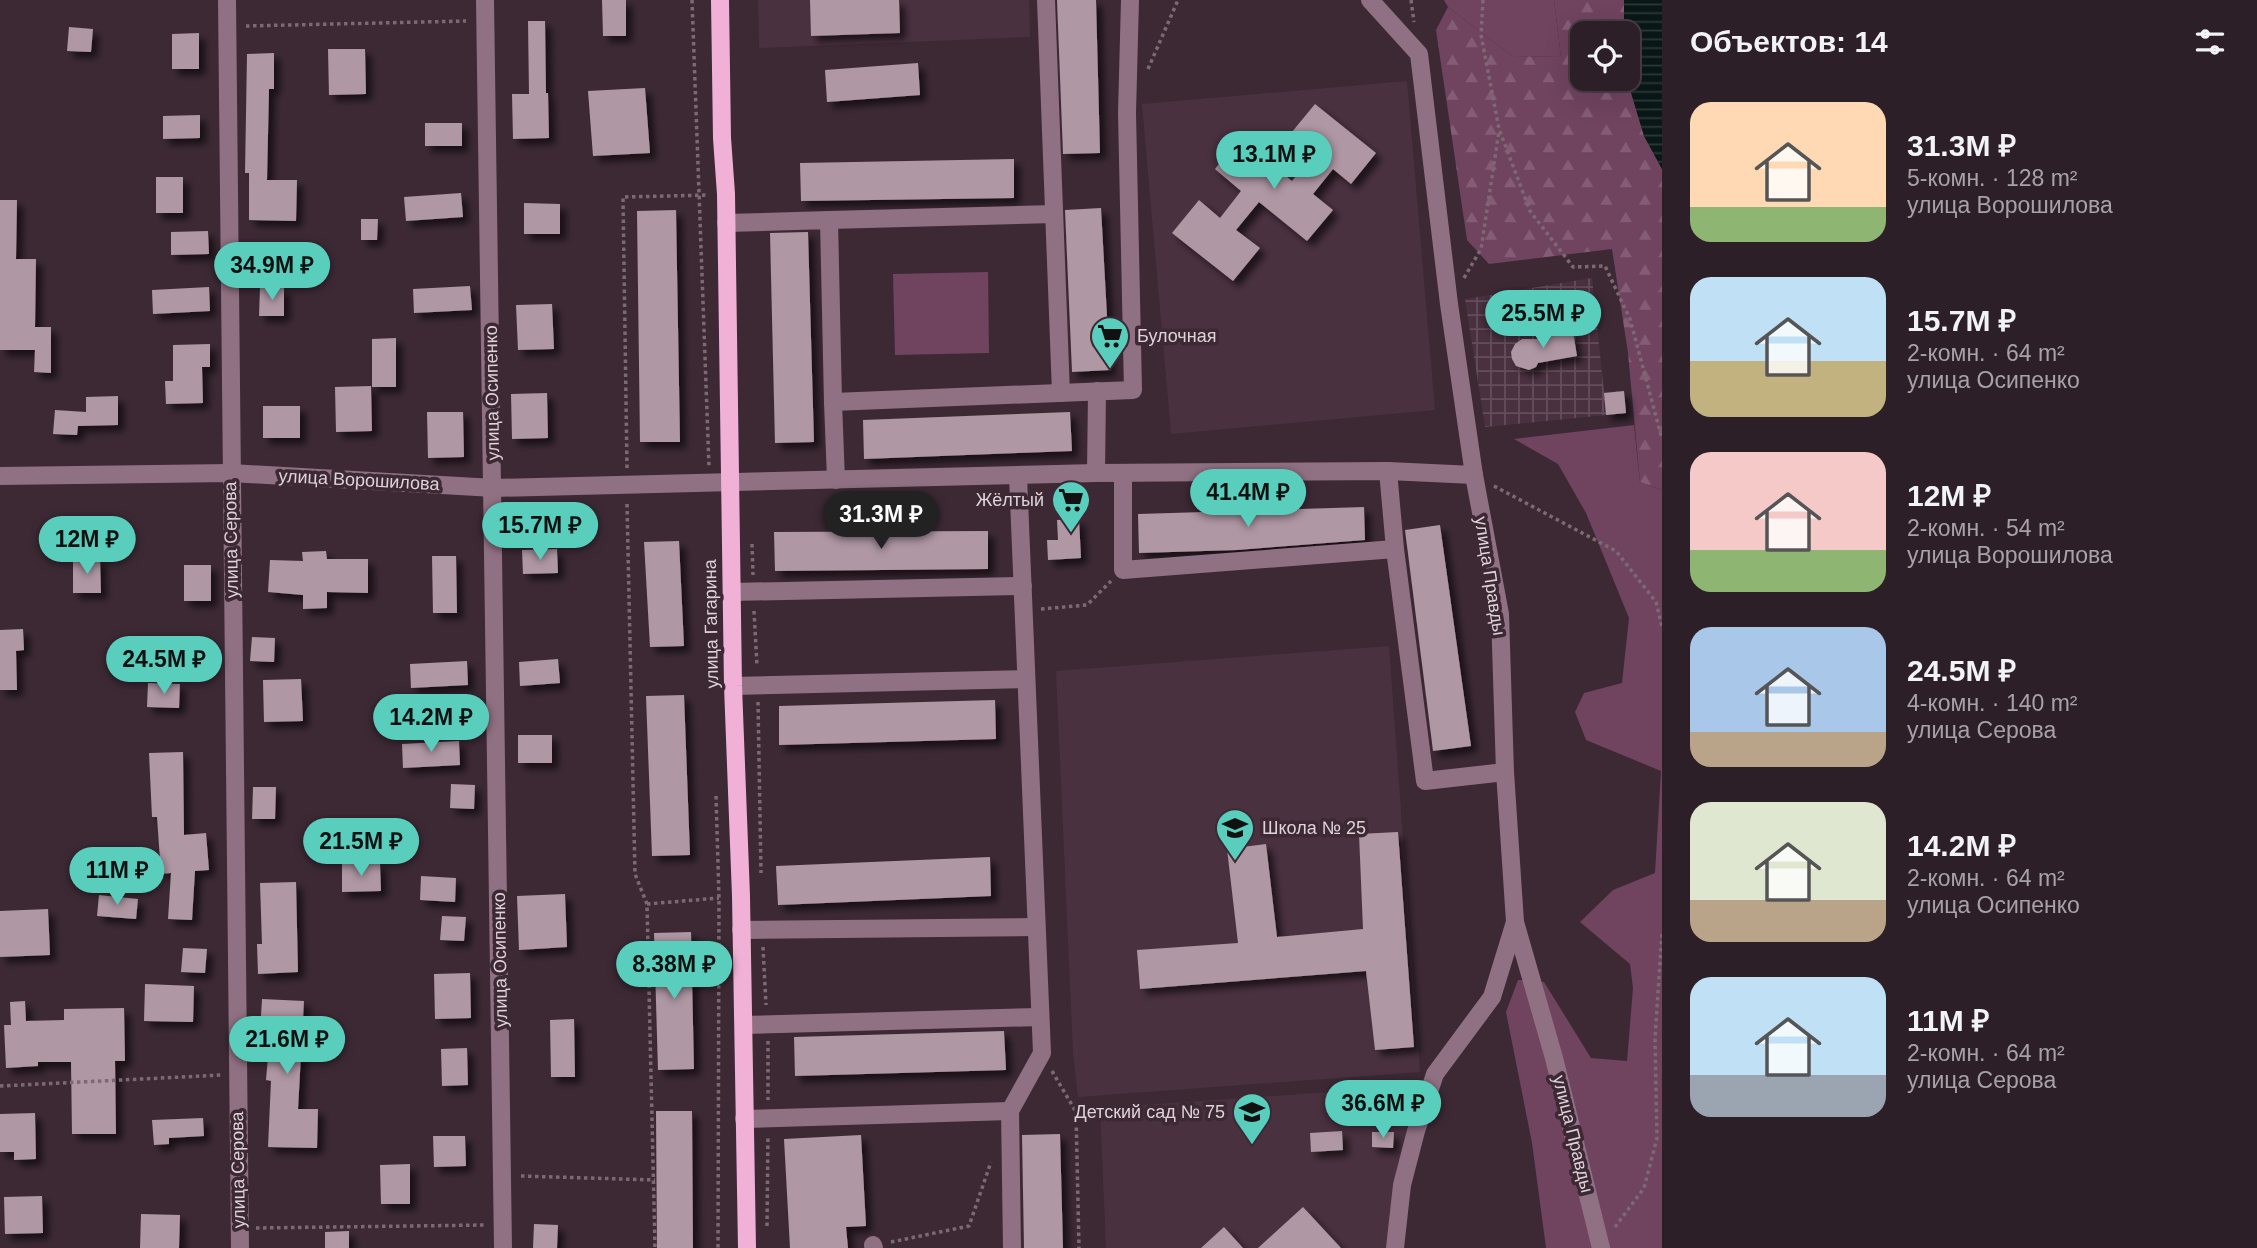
<!DOCTYPE html>
<html lang="ru">
<head>
<meta charset="utf-8">
<style>
  :root { --surface:#2d1f27; --page:#35272f; --text:#f1f3f6; --muted:#a7a2a7; --line:#483d44; --accent:#5acebd }
  body { margin:0; font-family:Arial,sans-serif; background:var(--page); color:var(--text); height:100vh; display:flex; flex-direction:column; font-size:26px; white-space:nowrap }
  * { box-sizing:border-box; margin:0 }
  p { font-size:23px; color:var(--muted) }
  .icon { flex:none; width:38px; height:38px; fill:none; stroke:currentColor; stroke-width:2; stroke-linecap:round; stroke-linejoin:round }
  .map { position:relative; flex:1; overflow:hidden }
  .details { display:flex; flex-direction:column; background:var(--surface); width:595px }
  .details>* { flex:none }
  .fabs { position:absolute; left:1570px; top:21px; display:grid; gap:14px }
  .fabs a { display:grid; place-items:center; width:70px; height:70px; border-radius:14px; background:var(--surface); box-shadow:0 7px 28px #0002,0 0 0 2px var(--line); font-size:35px }
  .price { position:absolute; translate:-50% -60px; padding:0 16px; border-radius:24px; background:var(--accent); color:#111; font-size:23px; line-height:46px; filter:drop-shadow(0 2px 4px #0008) }
  .price::after { content:''; position:absolute; left:50%; top:42px; width:21px; height:16px; margin-left:-10px; background:inherit; clip-path:polygon(0 0,100% 0,50% 100%) }
  .price.on { background:#222; color:#fff }
  ul { padding:0; list-style:none }
  li { display:flex; align-items:center; gap:21px; height:175px; padding:0 28px }
  li span { display:grid; place-items:center; flex:none; width:196px; height:140px; border-radius:21px; color:#555 }
  li>.icon { margin-inline-start:auto }
  span .icon { width:84px; height:84px; fill:#fffc; stroke-width:1 }
  li b { font-size:30px }
  h2 { display:flex; justify-content:space-between; align-items:center; height:84px; padding:0 28px; font-size:30px }
  main { display:flex; flex:1; min-height:0 }
  .map>svg:first-child { display:block }
</style>
</head>
<body>
<main>
<div class="map">
<svg width="1662" height="1248" viewBox="0 0 1662 1248">
  <defs>
    <pattern id="industrial-grid" width="8" height="8" patternUnits="userSpaceOnUse" patternTransform="scale(1.75)"><rect width="8" height="8" fill="#4a3140"/><path d="M0 4h8M4 0v8" fill="none" stroke="#644e5b"/></pattern>
    <pattern id="forest-firs" width="22" height="20" patternUnits="userSpaceOnUse" patternTransform="scale(1.75)"><rect width="22" height="20" fill="#70435f"/><path d="M5 1l3.5 6h-7zM16 11l3.5 6h-7z" fill="#845d75"/></pattern>
    <pattern id="water-rules" width="6" height="5" patternUnits="userSpaceOnUse" patternTransform="scale(1.75)"><rect width="6" height="5" fill="#091816"/><path d="M0 2.5h6" fill="none" stroke="#2c3937"/></pattern>
    <filter id="shadow"><feDropShadow dx="6" dy="6" stdDeviation="3.5" flood-color="#0009"/></filter>
  </defs>
  <rect width="100%" height="100%" fill="#3c2934"/>
  <g fill="#4a3140">
    <path d="M 758,0 L 1029,0 L 1030,37 L 759,48 Z"/>
    <path d="M 1407,81 L 1435,410 L 1171,434 L 1142,104 Z"/>
    <path d="M 1389,646 L 1420,1072 L 1078,1097 L 1073,1053 L 1056,671 Z"/>
    <path d="M 1416,1086 L 1395,1185 L 1386,1248 L 1106,1248 L 1100,1108 Z"/>
  </g>
  <path fill="url(#industrial-grid)" d="M 1592,278 L 1604,392 L 1624,391 L 1626,413 L 1485,427 L 1465,299 Z"/>
  <g fill="#70435f">
    <path d="M 1444,0 L 1554,0 L 1561,57 L 1512,56 L 1448,7 Z"/>
    <path d="M 988,272 L 989,353 L 895,355 L 893,274 Z"/>
    <path d="M 1634,425 L 1640,482 L 1662,490 L 1662,1248 L 1546,1248 L 1532,1143 L 1506,1012 L 1518,980 L 1544,982 L 1591,1058 L 1627,1061 L 1633,988 L 1630,964 L 1580,922 L 1613,890 L 1655,873 L 1661,771 L 1586,740 L 1575,712 L 1584,693 L 1622,683 L 1629,618 L 1586,513 L 1558,464 L 1514,439 Z"/>
  </g>
  <path fill="url(#forest-firs)" d="M 1554,0 L 1624,0 L 1624,33 L 1582,33 L 1582,79 L 1627,79 L 1644,136 L 1662,169 L 1662,490 L 1640,482 L 1628,353 L 1612,249 L 1489,264 L 1467,240 L 1436,30 L 1448,7 L 1512,56 L 1561,57 Z"/>
  <path fill="url(#water-rules)" d="M 1624,0 L 1662,0 L 1662,169 L 1644,136 L 1627,79 L 1628,33 L 1624,33 Z"/>
  <g fill="#af97a4" filter="url(#shadow)">
    <path d="M 602,0 L 626,0 L 626,36 L 603,36 Z"/>
    <path d="M 810,0 L 899,0 L 900,33 L 811,36 Z"/>
    <path d="M 1057,0 L 1096,0 L 1100,153 L 1063,154 Z"/>
    <path d="M 528,21 L 545,21 L 546,93 L 548,93 L 549,138 L 513,139 L 512,94 L 529,94 Z"/>
    <path d="M 69,27 L 93,29 L 91,52 L 67,51 Z"/>
    <path d="M 199,33 L 199,69 L 172,69 L 172,34 Z"/>
    <path d="M 328,49 L 365,49 L 366,94 L 329,95 Z"/>
    <path d="M 274,53 L 274,89 L 269,89 L 267,180 L 297,180 L 296,221 L 249,220 L 249,173 L 245,173 L 247,54 Z"/>
    <path d="M 918,63 L 920,95 L 827,102 L 825,70 Z"/>
    <path d="M 645,88 L 650,153 L 593,156 L 588,91 Z"/>
    <path d="M 1315,104 L 1376,153 L 1351,184 L 1333,169 L 1313,194 L 1333,210 L 1307,241 L 1259,202 L 1236,230 L 1260,248 L 1233,281 L 1172,233 L 1199,200 L 1220,218 L 1241,191 L 1215,169 L 1239,138 L 1292,181 L 1311,157 L 1287,138 Z"/>
    <path d="M 200,115 L 200,138 L 163,139 L 163,116 Z"/>
    <rect x="425" y="123" width="37" height="23"/>
    <path d="M 1014,159 L 1014,198 L 801,201 L 800,163 Z"/>
    <rect x="156" y="177" width="27" height="36"/>
    <path d="M 461,193 L 463,217 L 406,221 L 404,197 Z"/>
    <path d="M 0,200 L 17,200 L 16,259 L 36,259 L 35,327 L 51,327 L 51,373 L 34,372 L 35,350 L 0,350 Z"/>
    <path d="M 524,203 L 560,204 L 560,234 L 524,234 Z"/>
    <path d="M 1101,208 L 1110,370 L 1072,372 L 1065,210 Z"/>
    <path d="M 676,210 L 680,442 L 640,442 L 637,211 Z"/>
    <path d="M 361,219 L 378,219 L 377,240 L 361,240 Z"/>
    <path d="M 208,231 L 209,254 L 171,255 L 171,232 Z"/>
    <path d="M 808,232 L 814,442 L 775,443 L 770,233 Z"/>
    <path d="M 470,286 L 472,310 L 414,313 L 413,289 Z"/>
    <path d="M 209,287 L 210,311 L 153,314 L 152,290 Z"/>
    <path d="M 260,288 L 284,288 L 284,316 L 259,316 Z"/>
    <path d="M 552,304 L 554,349 L 518,350 L 516,305 Z"/>
    <path d="M 1573,332 L 1577,356 L 1538,363 L 1536,367 L 1529,370 L 1516,366 L 1512,359 L 1511,352 L 1515,344 L 1522,339 L 1550,339 L 1550,336 Z"/>
    <path d="M 396,338 L 396,387 L 372,387 L 372,339 Z"/>
    <path d="M 210,344 L 210,367 L 202,367 L 203,403 L 166,404 L 165,381 L 173,381 L 173,345 Z"/>
    <path d="M 371,386 L 372,431 L 336,432 L 335,387 Z"/>
    <path d="M 1624,391 L 1626,413 L 1606,415 L 1604,393 Z"/>
    <path d="M 547,393 L 548,438 L 512,439 L 511,394 Z"/>
    <path d="M 118,396 L 118,425 L 78,426 L 77,435 L 53,434 L 55,410 L 86,412 L 86,397 Z"/>
    <rect x="263" y="406" width="37" height="32"/>
    <path d="M 427,412 L 463,412 L 464,457 L 428,458 Z"/>
    <path d="M 1070,412 L 1072,451 L 864,459 L 863,420 Z"/>
    <path d="M 1364,507 L 1365,540 L 1237,550 L 1139,553 L 1138,514 Z"/>
    <path d="M 1079,519 L 1081,558 L 1048,560 L 1047,540 L 1058,540 L 1057,520 Z"/>
    <path d="M 1440,525 L 1471,746 L 1433,751 L 1405,530 Z"/>
    <path d="M 988,531 L 988,569 L 775,571 L 774,532 Z"/>
    <path d="M 679,541 L 684,646 L 650,647 L 644,542 Z"/>
    <path d="M 557,549 L 558,573 L 523,574 L 522,550 Z"/>
    <path d="M 326,551 L 327,559 L 368,559 L 368,593 L 327,592 L 327,608 L 303,609 L 303,595 L 268,592 L 270,560 L 303,561 L 302,552 Z"/>
    <path d="M 432,556 L 456,556 L 457,613 L 433,613 Z"/>
    <path d="M 73,558 L 100,558 L 101,593 L 73,593 Z"/>
    <rect x="184" y="565" width="27" height="36"/>
    <path d="M 23,629 L 24,650 L 16,651 L 17,690 L 0,690 L 0,630 Z"/>
    <path d="M 252,637 L 275,638 L 274,662 L 250,661 Z"/>
    <path d="M 558,659 L 560,683 L 520,686 L 519,662 Z"/>
    <path d="M 467,661 L 468,685 L 411,688 L 410,664 Z"/>
    <path d="M 301,679 L 303,721 L 264,722 L 263,680 Z"/>
    <path d="M 148,683 L 180,684 L 179,708 L 147,707 Z"/>
    <path d="M 684,695 L 690,855 L 652,856 L 646,696 Z"/>
    <path d="M 995,700 L 996,739 L 779,745 L 779,706 Z"/>
    <rect x="518" y="735" width="34" height="28"/>
    <path d="M 459,741 L 460,765 L 403,768 L 402,744 Z"/>
    <path d="M 183,752 L 184,835 L 206,833 L 209,870 L 195,871 L 192,920 L 168,919 L 171,873 L 161,874 L 157,817 L 152,817 L 149,753 Z"/>
    <path d="M 451,784 L 475,785 L 474,809 L 450,808 Z"/>
    <path d="M 253,787 L 276,787 L 275,819 L 252,819 Z"/>
    <path d="M 1398,832 L 1414,1047 L 1375,1050 L 1366,971 L 1140,989 L 1137,950 L 1238,943 L 1227,849 L 1266,844 L 1277,937 L 1363,929 L 1359,834 Z"/>
    <path d="M 990,857 L 991,896 L 778,905 L 776,866 Z"/>
    <path d="M 380,863 L 381,891 L 342,892 L 342,864 Z"/>
    <path d="M 421,876 L 456,878 L 455,902 L 420,900 Z"/>
    <path d="M 296,882 L 298,972 L 258,974 L 257,944 L 262,944 L 260,883 Z"/>
    <path d="M 565,894 L 567,947 L 519,950 L 517,896 Z"/>
    <path d="M 99,895 L 138,899 L 136,919 L 97,916 Z"/>
    <path d="M 48,909 L 50,955 L 0,957 L 0,911 Z"/>
    <path d="M 442,916 L 466,917 L 464,941 L 440,940 Z"/>
    <path d="M 691,932 L 694,1069 L 658,1070 L 654,933 Z"/>
    <path d="M 183,948 L 207,949 L 205,973 L 181,972 Z"/>
    <path d="M 470,973 L 471,1018 L 435,1019 L 434,974 Z"/>
    <path d="M 145,984 L 194,986 L 193,1022 L 144,1021 Z"/>
    <path d="M 262,999 L 304,1001 L 298,1109 L 318,1109 L 317,1148 L 268,1147 L 271,1081 L 266,1080 L 270,1033 L 260,1032 Z"/>
    <path d="M 25,1001 L 26,1021 L 64,1020 L 64,1009 L 124,1008 L 125,1061 L 115,1061 L 116,1134 L 72,1134 L 71,1062 L 38,1062 L 38,1066 L 6,1068 L 4,1025 L 11,1025 L 10,1002 Z"/>
    <path d="M 574,1019 L 575,1077 L 551,1077 L 550,1020 Z"/>
    <path d="M 1004,1031 L 1006,1070 L 795,1076 L 794,1037 Z"/>
    <path d="M 467,1048 L 468,1085 L 442,1086 L 441,1049 Z"/>
    <path d="M 656,1111 L 692,1111 L 693,1248 L 657,1248 Z"/>
    <path d="M 35,1113 L 36,1159 L 14,1160 L 14,1152 L 0,1152 L 0,1114 Z"/>
    <path d="M 203,1118 L 204,1136 L 169,1138 L 169,1144 L 154,1145 L 152,1120 Z"/>
    <path d="M 1342,1131 L 1343,1150 L 1311,1152 L 1310,1133 Z"/>
    <path d="M 1372,1132 L 1394,1132 L 1393,1148 L 1372,1147 Z"/>
    <path d="M 1060,1134 L 1063,1248 L 1024,1248 L 1022,1135 Z"/>
    <path d="M 861,1135 L 866,1226 L 846,1227 L 848,1248 L 790,1248 L 784,1139 Z"/>
    <path d="M 433,1136 L 465,1136 L 466,1166 L 434,1167 Z"/>
    <path d="M 410,1164 L 410,1204 L 381,1204 L 380,1165 Z"/>
    <path d="M 42,1196 L 43,1233 L 5,1234 L 4,1197 Z"/>
    <path d="M 1303,1207 L 1341,1248 L 1258,1248 Z"/>
    <path d="M 141,1214 L 180,1215 L 179,1248 L 140,1248 Z"/>
    <path d="M 534,1224 L 558,1225 L 557,1248 L 533,1248 Z"/>
    <path d="M 1224,1227 L 1243,1248 L 1201,1248 Z"/>
    <path d="M 349,1231 L 349,1248 L 325,1248 L 325,1232 Z"/>
  </g>
  <g fill="none" stroke-linecap="round" stroke-linejoin="round">
    <g stroke="#7b6a74" stroke-width="3.5" stroke-dasharray="3.5 3.5" stroke-linecap="butt">
      <path d="M 692,0 L 709,467"/>
      <path d="M 1411,0 L 1414,22"/>
      <path d="M 1483,0 L 1481,35 L 1499,129 L 1530,211 L 1573,267 L 1605,266 L 1630,319 L 1662,439"/>
      <path d="M 246,26 L 466,21"/>
      <path d="M 1148,69 L 1178,0"/>
      <path d="M 1464,278 L 1481,249 L 1499,131"/>
      <path d="M 627,468 L 623,197 L 708,195"/>
      <path d="M 1494,486 L 1616,551 L 1656,602 L 1662,627"/>
      <path d="M 627,504 L 635,874 L 647,904 L 655,1248"/>
      <path d="M 752,544 L 753,575"/>
      <path d="M 1041,609 L 1087,605 L 1111,581"/>
      <path d="M 754,611 L 757,666"/>
      <path d="M 758,702 L 761,873"/>
      <path d="M 716,796 L 719,898 L 718,1248"/>
      <path d="M 647,904 L 719,898"/>
      <path d="M 763,947 L 766,1005"/>
      <path d="M 768,1041 L 768,1100"/>
      <path d="M 1052,1071 L 1076,1112 L 1079,1248"/>
      <path d="M 0,1086 L 222,1075"/>
      <path d="M 521,1176 L 655,1180"/>
      <path d="M 767,1226 L 768,1136"/>
      <path d="M 1615,1227 L 1644,1188 L 1657,1138 L 1655,1038 L 1662,932"/>
      <path d="M 256,1228 L 486,1225"/>
      <path d="M 891,1242 L 969,1226 L 991,1162"/>
    </g>
    <g stroke="#907183" stroke-width="18">
      <path d="M 227,0 L 240,1248"/>
      <path d="M 485,0 L 503,1248"/>
      <path d="M 1046,0 L 1061,393"/>
      <path d="M 1370,0 L 1419,54 L 1449,304 L 1474,475 L 1500,614 L 1505,772 L 1515,922 L 1554,1058 L 1601,1248"/>
      <path d="M 829,220 L 1054,214"/>
      <path d="M 726,223 L 829,220 L 833,402"/>
      <path d="M 1388,471 L 1395,549 L 1425,781 L 1505,772"/>
      <path d="M 1096,473 L 1097,391"/>
      <path d="M 1123,474 L 1123,570 L 1395,549"/>
      <path d="M 0,476 L 231,473 L 494,488 L 1096,473 L 1388,471 L 1474,475"/>
      <path d="M 836,480 L 833,402 L 1133,390 L 1127,113 L 1130,0"/>
      <path d="M 732,592 L 1023,586"/>
      <path d="M 733,686 L 1026,679"/>
      <path d="M 741,930 L 1036,927"/>
      <path d="M 744,1025 L 1039,1017"/>
      <path d="M 744,1119 L 1010,1111"/>
      <path d="M 873,1245 L 874,1248"/>
      <path d="M 1012,1248 L 1010,1111 L 1042,1053 L 1018,476"/>
      <path d="M 1395,1248 L 1402,1185 L 1416,1131 L 1435,1074 L 1492,997 L 1515,922"/>
    </g>
    <path stroke="#f1b1d7" stroke-width="18" d="M 720,0 L 722,138 L 726,194 L 733,686 L 741,896 L 747,1248"/>
  </g>
  <defs>
    <symbol id="supermarket-pin" viewBox="-11 -11 22 30"><path d="M0 17L-7.5 6A9.5 9.5 0 1 1 7.5 6Z" fill="#5acebd" stroke="#3c2934"/><path d="M-6-5.5h2.5l.6 2H6L4.5 2H-2.5L-4.4-4H-6ZM-1.5 3.2a1.3 1.3 0 1 0 .1 0ZM3 3.2a1.3 1.3 0 1 0 .1 0Z" fill="#111"/></symbol>
    <symbol id="school-pin" viewBox="-11 -11 22 30"><path d="M0 17L-7.5 6A9.5 9.5 0 1 1 7.5 6Z" fill="#5acebd" stroke="#3c2934"/><path d="M0-5L7-2L0 1L-7-2ZM-4 1L0 2.5L4 1V4Q0 6-4 4Z" fill="#111"/></symbol>
  </defs>
  <g fill-rule="evenodd">
    <use href="#supermarket-pin" x="1088" y="314" width="44" height="60"/>
    <use href="#supermarket-pin" x="1049" y="478" width="44" height="60"/>
    <use href="#school-pin" x="1213" y="806" width="44" height="60"/>
    <use href="#school-pin" x="1230" y="1090" width="44" height="60"/>
  </g>
  <g text-anchor="middle" stroke-width="7" stroke-linejoin="round" paint-order="stroke">
    <g font-size="18" fill="#dfd2da" stroke="#3c2934" text-anchor="start">
      <text x="1137" y="342">Булочная</text>
      <text x="1044" y="506" text-anchor="end">Жёлтый</text>
      <text x="1262" y="834">Школа № 25</text>
      <text x="1225" y="1118" text-anchor="end">Детский сад № 75</text>
    </g>
    <g font-size="18" fill="#dfd2da" stroke="#3c2934">
      <text transform="translate(492 393) rotate(-91)" y="6">улица Осипенко</text>
      <text transform="translate(359 480) rotate(3)" y="6">улица Ворошилова</text>
      <text transform="translate(231 540) rotate(-91)" y="6">улица Серова</text>
      <text transform="translate(1490 576) rotate(81)" y="6">улица Правды</text>
      <text transform="translate(711 624) rotate(-91)" y="6">улица Гагарина</text>
      <text transform="translate(500 960) rotate(-91)" y="6">улица Осипенко</text>
      <text transform="translate(1573 1134) rotate(76)" y="6">улица Правды</text>
      <text transform="translate(238 1170) rotate(-91)" y="6">улица Серова</text>
    </g>
  </g>
</svg>
<div class="fabs">
<a><svg class="icon" aria-label="locate" viewBox="0 0 24 24"><circle cx="12" cy="12" r="6"/><path d="M12 2v4M12 18v4M2 12h4M18 12h4"/></svg></a>
</div>
<b class="price" style="left:1274px;top:191px">13.1M ₽</b>
<b class="price" style="left:272px;top:302px">34.9M ₽</b>
<b class="price" style="left:1543px;top:350px">25.5M ₽</b>
<b class="price" style="left:1248px;top:529px">41.4M ₽</b>
<b class="price on" style="left:881px;top:551px">31.3M ₽</b>
<b class="price" style="left:540px;top:562px">15.7M ₽</b>
<b class="price" style="left:87px;top:576px">12M ₽</b>
<b class="price" style="left:164px;top:696px">24.5M ₽</b>
<b class="price" style="left:431px;top:754px">14.2M ₽</b>
<b class="price" style="left:361px;top:878px">21.5M ₽</b>
<b class="price" style="left:117px;top:907px">11M ₽</b>
<b class="price" style="left:674px;top:1001px">8.38M ₽</b>
<b class="price" style="left:287px;top:1076px">21.6M ₽</b>
<b class="price" style="left:1383px;top:1140px">36.6M ₽</b>
</div>
<section class="details">
<h2>Объектов: 14<svg class="icon" aria-label="filters" viewBox="0 0 24 24"><path d="M4 7h16M4 17h16"/><circle cx="9" cy="7" r="2"/><circle cx="15" cy="17" r="2"/></svg></h2>
<ul>
<li><span style="background:linear-gradient(#ffd9b3 75%,#8fb573 0)"><svg class="icon" aria-label="home" viewBox="0 0 24 24"><path d="M3 11l9-7 9 7M6 9v11h12V9"/></svg></span><div><b>31.3M ₽</b><p>5-комн. · 128 m²</p><p>улица Ворошилова</p></div></li>
<li><span style="background:linear-gradient(#bfe0f5 60%,#c2b280 0)"><svg class="icon" aria-label="home" viewBox="0 0 24 24"><path d="M3 11l9-7 9 7M6 9v11h12V9"/></svg></span><div><b>15.7M ₽</b><p>2-комн. · 64 m²</p><p>улица Осипенко</p></div></li>
<li><span style="background:linear-gradient(#f6c9c9 70%,#8fb573 0)"><svg class="icon" aria-label="home" viewBox="0 0 24 24"><path d="M3 11l9-7 9 7M6 9v11h12V9"/></svg></span><div><b>12M ₽</b><p>2-комн. · 54 m²</p><p>улица Ворошилова</p></div></li>
<li><span style="background:linear-gradient(#a9c7e8 75%,#b9a48a 0)"><svg class="icon" aria-label="home" viewBox="0 0 24 24"><path d="M3 11l9-7 9 7M6 9v11h12V9"/></svg></span><div><b>24.5M ₽</b><p>4-комн. · 140 m²</p><p>улица Серова</p></div></li>
<li><span style="background:linear-gradient(#dfe7d0 70%,#b9a48a 0)"><svg class="icon" aria-label="home" viewBox="0 0 24 24"><path d="M3 11l9-7 9 7M6 9v11h12V9"/></svg></span><div><b>14.2M ₽</b><p>2-комн. · 64 m²</p><p>улица Осипенко</p></div></li>
<li><span style="background:linear-gradient(#bfe0f5 70%,#9aa5b1 0)"><svg class="icon" aria-label="home" viewBox="0 0 24 24"><path d="M3 11l9-7 9 7M6 9v11h12V9"/></svg></span><div><b>11M ₽</b><p>2-комн. · 64 m²</p><p>улица Серова</p></div></li>
</ul>
</section>
</main>
</body>
</html>
